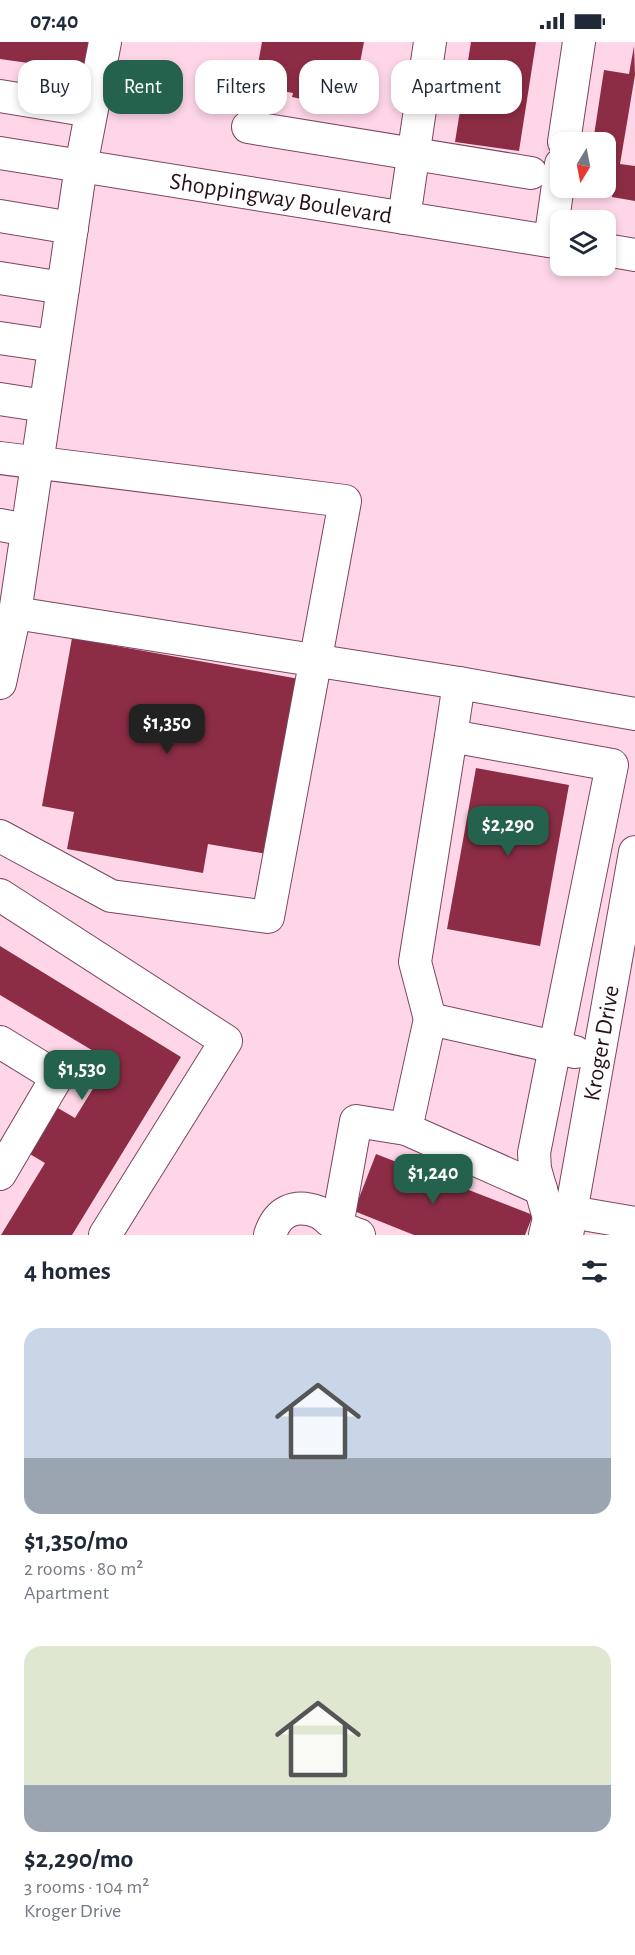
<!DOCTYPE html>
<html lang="en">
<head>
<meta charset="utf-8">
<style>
  :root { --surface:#fff; --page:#f6f6f7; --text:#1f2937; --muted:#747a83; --accent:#24624e }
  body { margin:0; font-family:"Alegreya Sans",sans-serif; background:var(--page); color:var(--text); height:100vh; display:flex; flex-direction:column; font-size:22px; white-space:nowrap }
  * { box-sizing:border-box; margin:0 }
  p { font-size:20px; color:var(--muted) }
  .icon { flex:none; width:33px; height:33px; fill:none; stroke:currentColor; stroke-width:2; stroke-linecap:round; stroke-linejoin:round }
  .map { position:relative; height:1193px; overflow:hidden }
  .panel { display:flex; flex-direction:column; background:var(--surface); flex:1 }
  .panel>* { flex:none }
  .hud { position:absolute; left:18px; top:18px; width:600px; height:54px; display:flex; gap:12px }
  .needle { width:39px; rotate:190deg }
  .fabs { position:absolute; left:550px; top:90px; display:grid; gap:12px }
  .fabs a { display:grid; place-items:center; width:66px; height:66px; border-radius:12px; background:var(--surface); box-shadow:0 3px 9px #0003; font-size:30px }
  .price { position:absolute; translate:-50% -51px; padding:0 14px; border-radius:12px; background:var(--accent); color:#fff; font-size:20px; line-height:39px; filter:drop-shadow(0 2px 3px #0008) }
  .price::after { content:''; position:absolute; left:50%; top:36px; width:18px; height:14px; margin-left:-9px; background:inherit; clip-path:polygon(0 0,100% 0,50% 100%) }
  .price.active { background:#222; color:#fff }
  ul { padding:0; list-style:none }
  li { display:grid; align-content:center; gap:12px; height:318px; padding:0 24px }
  li span { display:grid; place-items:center; height:186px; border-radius:18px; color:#555 }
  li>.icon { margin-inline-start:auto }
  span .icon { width:108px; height:108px; fill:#fffc; stroke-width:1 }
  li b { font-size:26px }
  h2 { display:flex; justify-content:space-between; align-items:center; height:72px; padding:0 24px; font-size:26px }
  .pill { padding:0 21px; border-radius:18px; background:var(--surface); box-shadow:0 3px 9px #0003; font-size:21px; line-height:54px }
  .pill.active { background:var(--accent); color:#fff }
  .status { display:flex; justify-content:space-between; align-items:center; height:42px; padding:0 30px; background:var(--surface); direction:ltr }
  .status svg { height:16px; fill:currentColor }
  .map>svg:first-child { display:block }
</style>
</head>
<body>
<div class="status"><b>07:40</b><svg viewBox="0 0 49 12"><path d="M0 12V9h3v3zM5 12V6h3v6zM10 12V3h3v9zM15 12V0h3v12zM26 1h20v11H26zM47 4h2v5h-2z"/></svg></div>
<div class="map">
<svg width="635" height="1193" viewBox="0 0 635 1193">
  <rect width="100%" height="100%" fill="#fed6e8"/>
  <g fill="#8c2d45">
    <path d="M 0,0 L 89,0 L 85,29 L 0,17 Z"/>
    <path d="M 262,0 L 364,0 L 353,57 L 318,50 L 316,60 L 292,55 L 293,51 L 254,44 Z"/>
    <path d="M 471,0 L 536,0 L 519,109 L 455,100 Z"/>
    <path d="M 634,4 L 635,33 L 620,122 L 635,124 L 635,159 L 612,155 L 616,129 L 606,127 L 606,100 L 593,100 L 604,28 L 629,32 Z"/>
    <path d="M 72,596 L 299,637 L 267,812 L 208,802 L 203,831 L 67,807 L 74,770 L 42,764 Z"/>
    <path d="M 476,726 L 569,743 L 540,904 L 447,887 Z"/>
    <path d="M 0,904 L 181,1015 L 72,1193 L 1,1193 L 45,1121 L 23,1108 L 51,1062 L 75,1076 L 110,1019 L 0,953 Z"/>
    <path d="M 376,1112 L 533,1173 L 525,1193 L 414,1193 L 354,1169 Z"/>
  </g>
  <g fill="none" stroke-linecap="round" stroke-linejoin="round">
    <defs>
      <g id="minor">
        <path d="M 105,0 L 81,124 L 15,571 L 459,641"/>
        <path d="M 0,54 L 91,69"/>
        <path d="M 248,85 L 531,131"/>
        <path d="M 564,100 L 579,0"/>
        <path d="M 0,111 L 561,201"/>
        <path d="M 0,174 L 72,186"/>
        <path d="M 404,176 L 430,0"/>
        <path d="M 550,199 L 561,122"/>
        <path d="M 606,208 L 635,213"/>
        <path d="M 0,236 L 63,246"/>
        <path d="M 0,296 L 54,304"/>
        <path d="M 0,357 L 45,364"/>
        <path d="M 0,416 L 345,459 L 268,875 L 111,854 L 0,794"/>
        <path d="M 0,483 L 27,488"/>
        <path d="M 0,641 L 15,571"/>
        <path d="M 451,694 L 415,920 L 430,977 L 555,1005 L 612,723 L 451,694 L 459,641 L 635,672"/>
        <path d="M 0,853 L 226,999 L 105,1193"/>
        <path d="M 430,977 L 406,1087 L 541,1147"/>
        <path d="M 0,1000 L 57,1035 L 0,1132"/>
        <path d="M 571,1170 L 635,1181"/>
        <path d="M 337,1184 L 356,1079 L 406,1087"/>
        <path d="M 270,1193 C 277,1170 294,1161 318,1170 C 325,1173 330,1180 337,1184 C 344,1188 352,1190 359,1193"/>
        <path d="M 545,1193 L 549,1176 L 535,1127 L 534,1111 L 555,1005 L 575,1010"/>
        <path d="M 567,1193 L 635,810"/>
      </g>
    </defs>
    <use href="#minor" stroke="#7b4561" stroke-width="34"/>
    <use href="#minor" stroke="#fff" stroke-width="32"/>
  </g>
  <g text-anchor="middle" stroke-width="6" stroke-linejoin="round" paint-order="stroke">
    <g font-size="24" fill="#28111d" stroke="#fff">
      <text transform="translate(281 156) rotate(9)" y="8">Shoppingway Boulevard</text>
      <text transform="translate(601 1001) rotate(-80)" y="8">Kroger Drive</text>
    </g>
  </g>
</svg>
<div class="fabs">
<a><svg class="needle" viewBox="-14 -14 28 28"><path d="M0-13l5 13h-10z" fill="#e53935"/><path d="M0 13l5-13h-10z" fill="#747a83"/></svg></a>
<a><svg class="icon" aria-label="layers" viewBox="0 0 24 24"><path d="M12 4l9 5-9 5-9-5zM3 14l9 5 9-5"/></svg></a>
</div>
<b class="price active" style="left:167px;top:713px">$1,350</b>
<b class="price" style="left:508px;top:815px">$2,290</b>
<b class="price" style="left:82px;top:1059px">$1,530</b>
<b class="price" style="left:433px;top:1163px">$1,240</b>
<div class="hud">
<a class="pill">Buy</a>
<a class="pill active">Rent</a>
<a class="pill">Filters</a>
<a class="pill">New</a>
<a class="pill">Apartment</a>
</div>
</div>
<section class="panel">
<h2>4 homes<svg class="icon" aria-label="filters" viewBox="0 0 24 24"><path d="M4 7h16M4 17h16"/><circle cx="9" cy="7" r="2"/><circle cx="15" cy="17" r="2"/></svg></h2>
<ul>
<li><span style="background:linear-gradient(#c9d6e8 70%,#9aa5b1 0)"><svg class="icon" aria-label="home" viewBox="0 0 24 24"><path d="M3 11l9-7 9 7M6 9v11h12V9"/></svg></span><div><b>$1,350/mo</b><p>2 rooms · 80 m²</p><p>Apartment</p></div></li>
<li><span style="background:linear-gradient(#dfe7d0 75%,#9aa5b1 0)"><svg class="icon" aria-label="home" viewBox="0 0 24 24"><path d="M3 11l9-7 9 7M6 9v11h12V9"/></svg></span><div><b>$2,290/mo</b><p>3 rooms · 104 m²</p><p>Kroger Drive</p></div></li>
</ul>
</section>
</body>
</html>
